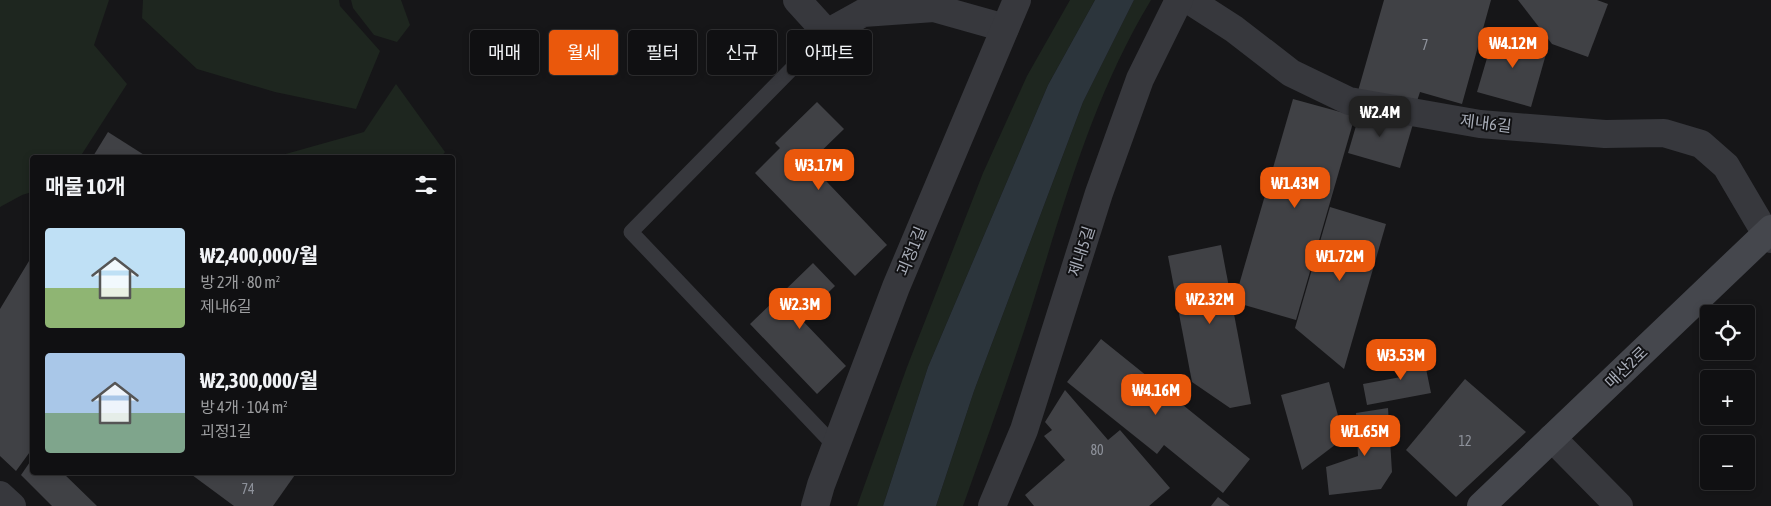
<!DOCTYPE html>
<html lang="ko">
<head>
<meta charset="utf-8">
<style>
  :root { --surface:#101012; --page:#1e1e20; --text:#f1f3f6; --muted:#9c9d9f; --line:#303032; --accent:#ea580c }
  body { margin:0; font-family:"Asap Condensed","Noto Sans KR",sans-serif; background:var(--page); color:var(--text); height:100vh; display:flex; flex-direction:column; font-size:19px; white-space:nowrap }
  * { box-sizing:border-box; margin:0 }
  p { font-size:16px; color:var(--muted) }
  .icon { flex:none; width:28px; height:28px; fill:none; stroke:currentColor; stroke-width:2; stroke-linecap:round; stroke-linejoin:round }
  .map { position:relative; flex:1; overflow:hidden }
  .panel { position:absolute; left:30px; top:155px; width:425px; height:320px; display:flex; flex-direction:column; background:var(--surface); border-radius:5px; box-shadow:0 2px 8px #0003,0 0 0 1px var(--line) }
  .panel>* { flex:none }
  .hud { position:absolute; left:470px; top:30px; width:475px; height:45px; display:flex; gap:10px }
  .tools { position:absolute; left:1700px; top:305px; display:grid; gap:10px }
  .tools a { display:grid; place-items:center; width:55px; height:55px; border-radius:5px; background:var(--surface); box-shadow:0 2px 8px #0003,0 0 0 1px var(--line); font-size:25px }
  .price { position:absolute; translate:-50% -42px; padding:0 11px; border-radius:10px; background:var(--accent); color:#fff; font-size:16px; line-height:32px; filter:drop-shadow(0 1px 2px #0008) }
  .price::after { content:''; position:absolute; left:50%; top:30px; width:15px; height:11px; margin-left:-8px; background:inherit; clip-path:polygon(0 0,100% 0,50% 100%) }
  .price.selected { background:#222; color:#fff }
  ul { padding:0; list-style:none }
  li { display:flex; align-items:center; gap:15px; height:125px; padding:0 15px }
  li span { display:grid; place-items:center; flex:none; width:140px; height:100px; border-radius:5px; color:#555 }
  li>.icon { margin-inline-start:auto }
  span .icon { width:60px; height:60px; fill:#fffc; stroke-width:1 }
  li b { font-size:21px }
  h2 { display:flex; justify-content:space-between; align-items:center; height:60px; padding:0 15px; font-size:21px }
  .chip { padding:0 18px; border-radius:5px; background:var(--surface); box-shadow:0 2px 8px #0003,0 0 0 1px var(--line); font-size:18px; line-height:45px }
  .chip.selected { background:var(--accent); color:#fff }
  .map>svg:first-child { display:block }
</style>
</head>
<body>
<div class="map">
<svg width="1771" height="506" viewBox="0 0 1771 506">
  <rect width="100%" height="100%" fill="#161618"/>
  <g fill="#1e261f">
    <path d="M 0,0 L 109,0 L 94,45 L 127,84 L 80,157 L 32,158 L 32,192 L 22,195 L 0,207 Z"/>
    <path d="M 143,0 L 339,0 L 340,6 L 380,51 L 356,109 L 275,92 L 197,69 L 142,18 Z"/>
    <path d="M 351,0 L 401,0 L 410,25 L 397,42 L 374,35 L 353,8 Z"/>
    <path d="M 1070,0 L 1095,0 L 1048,85 L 928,367 L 883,506 L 857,506 L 907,367 L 983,173 L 1027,76 Z"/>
    <path d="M 1134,0 L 1151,0 C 1093,96 1064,203 1031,309 C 1010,375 986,441 963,506 L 936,506 L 974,391 L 1083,102 Z"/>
    <path d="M 396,84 L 445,152 L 441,157 L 275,157 L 364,132 Z"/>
  </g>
  <path fill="#2c353c" d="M 1095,0 L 1134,0 L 1083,102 L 974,391 L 936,506 L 883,506 L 928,367 L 1048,85 Z"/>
  <g fill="#404145">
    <path d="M 1384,0 L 1491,0 L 1462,104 L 1420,92 L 1415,107 L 1358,91 Z"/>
    <path d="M 1518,0 L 1597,0 L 1608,4 L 1588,57 L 1552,44 Z"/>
    <path d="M 1495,31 L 1548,47 L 1531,107 L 1477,92 Z"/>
    <path d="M 1293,99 L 1355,116 L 1296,320 L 1234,302 Z"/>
    <path d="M 817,102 L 844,129 L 809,163 L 887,245 L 855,276 L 755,173 L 780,148 L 775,143 Z"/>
    <path d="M 1361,109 L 1413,124 L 1400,168 L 1348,153 Z"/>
    <path d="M 108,132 L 149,158 L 92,158 Z"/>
    <path d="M 1330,207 L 1386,224 L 1344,369 L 1295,328 Z"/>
    <path d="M 1221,245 L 1251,404 L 1230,408 L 1192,382 L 1168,256 Z"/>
    <path d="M 32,256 L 32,424 L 30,427 L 32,429 L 32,449 L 16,471 L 0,456 L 0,309 Z"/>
    <path d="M 813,263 L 835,286 L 801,319 L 846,366 L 817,394 L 750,324 Z"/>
    <path d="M 1101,339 L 1250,459 L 1223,493 L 1164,445 L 1157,454 L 1067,382 Z"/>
    <path d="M 1422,349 L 1431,393 L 1367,405 L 1363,384 L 1401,377 L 1397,354 Z"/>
    <path d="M 1465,379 L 1526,432 L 1456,497 L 1406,450 Z"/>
    <path d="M 1329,382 L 1344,438 L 1302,470 L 1281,395 Z"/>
    <path d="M 1065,390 L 1108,440 L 1120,430 L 1170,488 L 1149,506 L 1034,506 L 1025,495 L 1065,460 L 1044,436 L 1052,430 L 1045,422 Z"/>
    <path d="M 1388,408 L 1392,472 L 1381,489 L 1329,495 L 1326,467 L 1358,456 L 1356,413 Z"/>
    <path d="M 32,459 L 32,472 L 62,472 L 97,506 L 52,506 L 21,475 Z"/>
    <path d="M 188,472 L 297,472 L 273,506 L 234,506 Z"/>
    <path d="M 1218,497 L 1230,506 L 1211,506 Z"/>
  </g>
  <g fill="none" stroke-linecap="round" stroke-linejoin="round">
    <path stroke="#37383d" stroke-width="15" d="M 827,33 L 631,232 L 835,446"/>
    <g stroke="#37383d" stroke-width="28">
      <path d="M 797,0 L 827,33 L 863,13 L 934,8 L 1005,28"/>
      <path d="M 1189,0 L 1234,29 L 1291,73 L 1349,101 L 1480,124 L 1605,134 L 1664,133 L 1701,144 L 1726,166 L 1766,234 L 1771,239"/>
      <path d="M 1552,438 L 1619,506"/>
      <path d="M 0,495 L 12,506"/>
      <path d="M 815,506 L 821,485 L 896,287 L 1017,0"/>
      <path d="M 992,506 L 1024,430 L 1099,193 L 1140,79 L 1179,0"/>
    </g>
    <path stroke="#45474d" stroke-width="28" d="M 1481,506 L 1771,229"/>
  </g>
  <g text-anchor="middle" stroke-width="4" stroke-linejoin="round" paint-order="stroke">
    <g font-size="14" fill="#8e929b">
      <text x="1425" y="50">7</text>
      <text x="1465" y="446">12</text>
      <text x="1097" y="455">80</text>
      <text x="248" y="494">74</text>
    </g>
    <g font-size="16" fill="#a8adb8" stroke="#111113">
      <text transform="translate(1486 123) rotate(7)" y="6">제내6길</text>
      <text transform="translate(911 251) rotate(-67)" y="6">괴정1길</text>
      <text transform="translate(1081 251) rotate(-72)" y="6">제내5길</text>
      <text transform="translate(1626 367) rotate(-44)" y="6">매산2로</text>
    </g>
  </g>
</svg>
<div class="tools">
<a><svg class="icon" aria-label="locate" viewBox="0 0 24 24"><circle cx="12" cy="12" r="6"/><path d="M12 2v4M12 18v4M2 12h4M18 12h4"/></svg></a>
<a>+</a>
<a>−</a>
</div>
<b class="price" style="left:1513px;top:69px">₩4.12M</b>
<b class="price selected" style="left:1380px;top:138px">₩2.4M</b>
<b class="price" style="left:819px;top:191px">₩3.17M</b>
<b class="price" style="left:1295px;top:209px">₩1.43M</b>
<b class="price" style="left:1340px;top:282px">₩1.72M</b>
<b class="price" style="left:1210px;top:325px">₩2.32M</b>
<b class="price" style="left:800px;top:330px">₩2.3M</b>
<b class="price" style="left:1401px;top:381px">₩3.53M</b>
<b class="price" style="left:1156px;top:416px">₩4.16M</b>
<b class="price" style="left:1365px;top:457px">₩1.65M</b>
<div class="hud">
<a class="chip">매매</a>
<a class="chip selected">월세</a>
<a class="chip">필터</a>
<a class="chip">신규</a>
<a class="chip">아파트</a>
</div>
<section class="panel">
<h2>매물 10개<svg class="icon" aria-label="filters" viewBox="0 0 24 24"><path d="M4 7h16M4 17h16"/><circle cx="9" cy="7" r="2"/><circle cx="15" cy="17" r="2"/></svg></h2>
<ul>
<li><span style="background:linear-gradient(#bfe0f5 60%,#8fb573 0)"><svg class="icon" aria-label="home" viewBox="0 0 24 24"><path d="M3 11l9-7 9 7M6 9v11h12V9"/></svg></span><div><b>₩2,400,000/월</b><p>방 2개 · 80 m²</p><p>제내6길</p></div></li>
<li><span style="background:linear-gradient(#a9c7e8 60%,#7fa58c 0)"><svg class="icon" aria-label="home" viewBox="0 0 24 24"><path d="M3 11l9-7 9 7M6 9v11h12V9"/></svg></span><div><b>₩2,300,000/월</b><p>방 4개 · 104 m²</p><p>괴정1길</p></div></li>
</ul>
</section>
</div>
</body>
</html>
